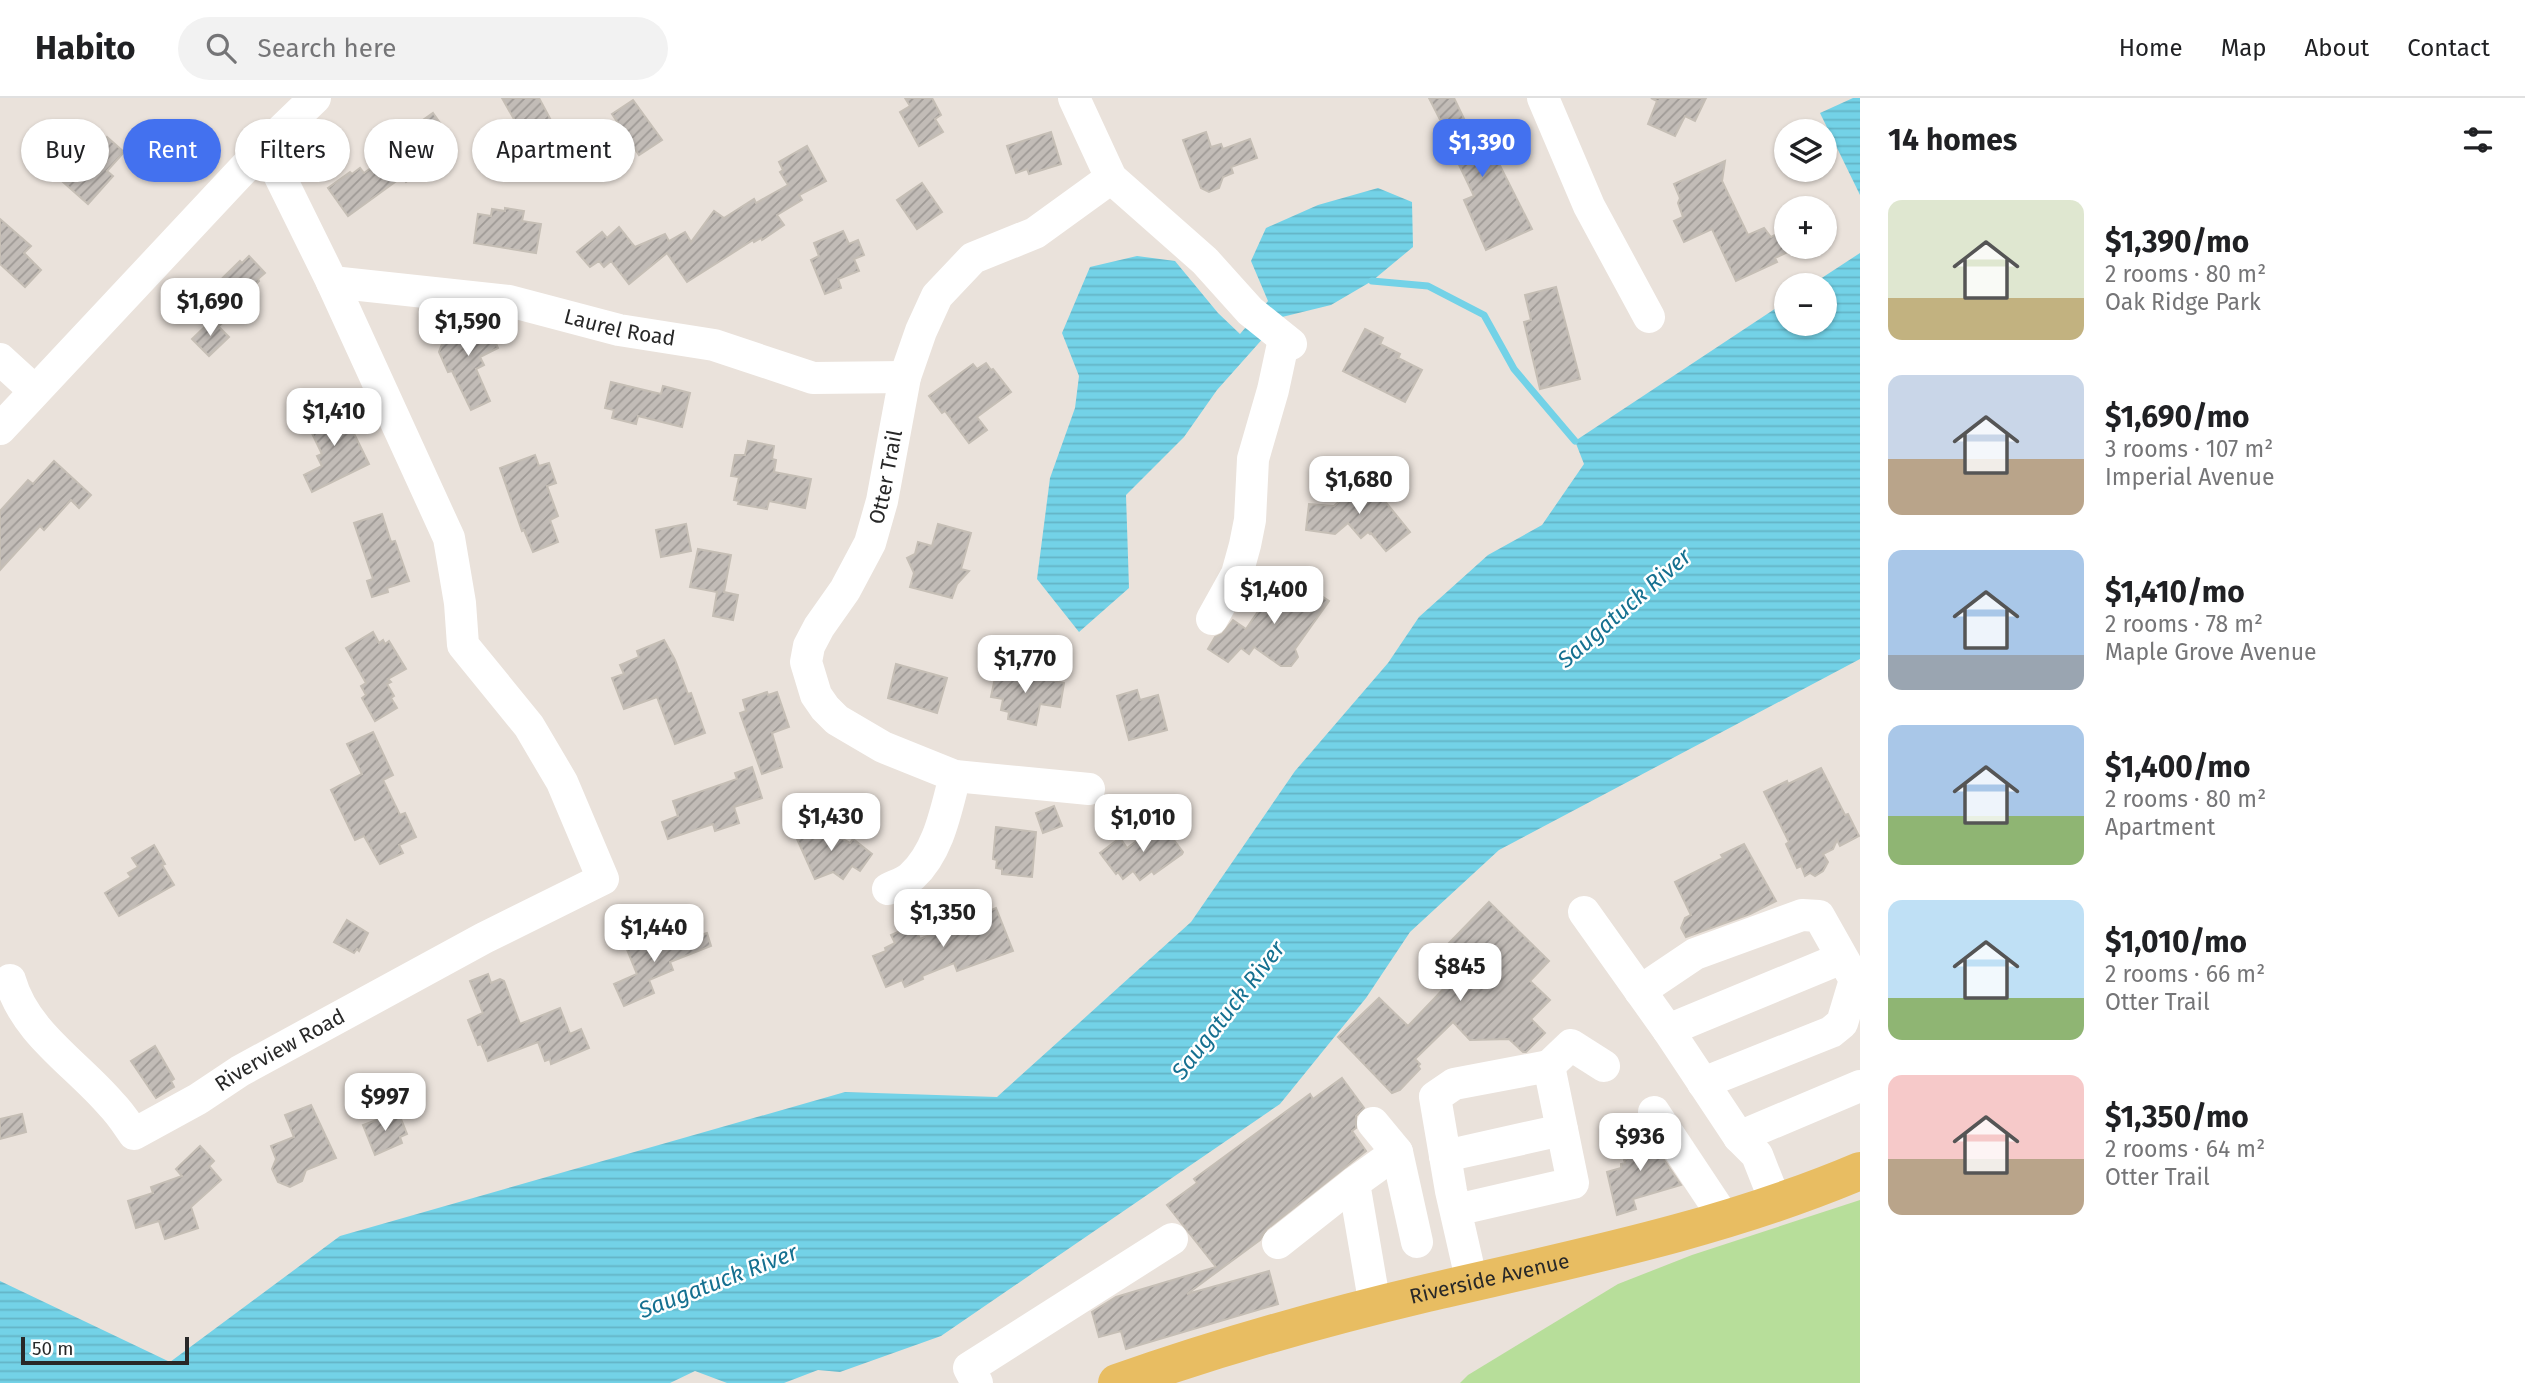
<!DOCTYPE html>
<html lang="en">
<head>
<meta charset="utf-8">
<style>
  :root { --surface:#fff; --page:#f2f2f2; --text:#202124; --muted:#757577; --line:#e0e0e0; --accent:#4371ef }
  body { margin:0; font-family:"Fira Sans",sans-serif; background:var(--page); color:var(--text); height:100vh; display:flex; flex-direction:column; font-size:26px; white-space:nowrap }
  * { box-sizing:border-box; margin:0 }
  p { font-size:23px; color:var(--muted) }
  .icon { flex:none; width:38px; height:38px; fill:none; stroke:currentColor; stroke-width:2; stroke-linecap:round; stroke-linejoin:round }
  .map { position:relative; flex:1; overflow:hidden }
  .panel { display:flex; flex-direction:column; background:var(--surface); width:665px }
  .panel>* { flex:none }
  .guide { position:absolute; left:21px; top:21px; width:665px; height:63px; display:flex; gap:14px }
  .tools { position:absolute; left:1774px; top:21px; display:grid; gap:14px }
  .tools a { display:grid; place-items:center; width:63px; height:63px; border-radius:50%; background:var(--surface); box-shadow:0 2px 5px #0004; font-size:35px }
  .scale { position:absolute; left:21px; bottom:18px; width:168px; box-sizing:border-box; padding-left:7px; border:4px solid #282828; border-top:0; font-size:19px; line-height:24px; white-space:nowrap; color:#282828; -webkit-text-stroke:5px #fff; paint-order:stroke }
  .price { position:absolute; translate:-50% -60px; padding:0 16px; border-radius:14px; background:#fff; color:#222; font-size:23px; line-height:46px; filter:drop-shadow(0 2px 4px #0008) }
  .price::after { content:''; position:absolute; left:50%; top:42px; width:21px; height:16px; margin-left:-10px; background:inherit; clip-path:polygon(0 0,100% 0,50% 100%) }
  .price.active { background:var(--accent); color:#fff }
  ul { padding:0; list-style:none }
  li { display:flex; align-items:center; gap:21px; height:175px; padding:0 28px }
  li span { display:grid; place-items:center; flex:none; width:196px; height:140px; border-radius:14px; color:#555 }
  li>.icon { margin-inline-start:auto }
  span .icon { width:84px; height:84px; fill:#fffc; stroke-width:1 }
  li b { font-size:30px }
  h2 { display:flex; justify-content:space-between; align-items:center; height:84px; padding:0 28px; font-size:30px }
  .tag { padding:0 24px; border-radius:32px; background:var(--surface); box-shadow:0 2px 5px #0004; font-size:24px; line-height:63px }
  .tag.active { background:var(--accent); color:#fff }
  header { display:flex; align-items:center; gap:42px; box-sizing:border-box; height:98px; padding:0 35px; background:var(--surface); border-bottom:2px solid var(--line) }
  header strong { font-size:33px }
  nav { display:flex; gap:38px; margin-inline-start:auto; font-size:24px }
  .search { width:490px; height:63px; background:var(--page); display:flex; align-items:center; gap:18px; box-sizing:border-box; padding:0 24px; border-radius:38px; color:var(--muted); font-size:26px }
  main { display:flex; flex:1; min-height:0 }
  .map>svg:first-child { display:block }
</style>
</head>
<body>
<header>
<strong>Habito</strong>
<div class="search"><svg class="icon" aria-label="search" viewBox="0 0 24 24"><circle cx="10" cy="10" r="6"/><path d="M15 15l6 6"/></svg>Search here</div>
<nav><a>Home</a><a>Map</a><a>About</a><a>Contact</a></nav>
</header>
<main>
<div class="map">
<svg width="1860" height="1285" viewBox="0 0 1860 1285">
  <defs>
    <pattern id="water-rules" width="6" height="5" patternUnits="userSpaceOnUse" patternTransform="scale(1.75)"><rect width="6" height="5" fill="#73d2e7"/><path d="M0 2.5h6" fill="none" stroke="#64b4c6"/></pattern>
    <pattern id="building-hatch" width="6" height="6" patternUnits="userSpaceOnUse" patternTransform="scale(1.75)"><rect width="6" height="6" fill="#c2bcb7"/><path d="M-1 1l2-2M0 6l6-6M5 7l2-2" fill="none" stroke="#9e9995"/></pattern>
  </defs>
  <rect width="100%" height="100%" fill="#eae2db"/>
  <path fill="#b7de9a" d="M 1860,1102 L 1860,1285 L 1460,1285 L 1468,1277 L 1618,1186 L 1692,1157 Z"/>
  <g fill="url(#water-rules)">
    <path d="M 1853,0 L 1860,0 L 1860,97 L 1820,15 Z"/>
    <path d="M 1378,90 L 1412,104 L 1413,149 L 1372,183 L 1331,207 L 1282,219 L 1217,292 L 1184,339 L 1126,397 L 1129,490 L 1079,534 L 1037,481 L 1050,380 L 1075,310 L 1079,278 L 1062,235 L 1090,169 L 1137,158 L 1175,163 L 1218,215 L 1240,236 L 1268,203 L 1251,163 L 1266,130 L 1318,107 Z"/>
    <path d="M 1860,155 L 1860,561 L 1499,752 L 1410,834 L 1366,900 L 1280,1006 L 941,1238 L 840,1274 L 818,1272 L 784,1285 L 727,1285 L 695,1273 L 670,1285 L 0,1285 L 0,1183 L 170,1264 L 340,1138 L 845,994 L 997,999 L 1191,824 L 1295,673 L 1388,565 L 1419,519 L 1488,457 L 1542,427 L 1584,366 L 1575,343 L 1787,203 L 1787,226 L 1825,226 L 1825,187 L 1811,187 Z"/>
  </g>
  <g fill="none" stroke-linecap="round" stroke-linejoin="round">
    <path stroke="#73d2e7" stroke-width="7" d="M 1372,183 L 1428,188 L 1484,217 L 1514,271 L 1575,343"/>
  </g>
  <g fill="url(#building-hatch)" stroke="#c5beb5" stroke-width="2">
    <path d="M 502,0 L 539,0 L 560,39 L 538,51 L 525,26 L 519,30 Z"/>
    <path d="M 905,0 L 932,0 L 941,17 L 935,21 L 943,34 L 919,48 L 900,14 L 910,8 Z"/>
    <path d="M 1429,0 L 1454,0 L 1468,29 L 1478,24 L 1532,131 L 1486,152 L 1464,102 L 1474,98 L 1452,52 L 1455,51 Z"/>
    <path d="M 1651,0 L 1706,0 L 1695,23 L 1685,18 L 1675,38 L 1648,26 L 1657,3 Z"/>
    <path d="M 633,2 L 662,42 L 639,57 L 612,16 Z"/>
    <path d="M 433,15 L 448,36 L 420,56 L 428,68 L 406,84 L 402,79 L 348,118 L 328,90 L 350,74 L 352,76 L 360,70 L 364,75 L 408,43 L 403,36 Z"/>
    <path d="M 1051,34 L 1061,66 L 1029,76 L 1027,71 L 1016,75 L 1007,48 Z"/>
    <path d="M 1206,34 L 1211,49 L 1221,46 L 1223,51 L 1250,41 L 1257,60 L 1231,69 L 1233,75 L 1223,79 L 1219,90 L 1209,94 L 1201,90 L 1183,42 Z"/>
    <path d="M 107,39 L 124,54 L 107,73 L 113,78 L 88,106 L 55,77 L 68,63 L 77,71 Z"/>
    <path d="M 807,48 L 826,83 L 799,97 L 802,102 L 777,117 L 784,127 L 762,142 L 761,140 L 754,144 L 753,142 L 687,184 L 667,155 L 629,186 L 611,163 L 604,169 L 599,163 L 590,169 L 577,154 L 602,134 L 607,140 L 619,129 L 635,149 L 665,136 L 669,143 L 685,134 L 691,144 L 714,113 L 724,120 L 754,101 L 756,105 L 788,87 L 780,74 L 783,72 L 779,64 Z"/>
    <path d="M 1725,63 L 1722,83 L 1748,137 L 1764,130 L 1771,139 L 1783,133 L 1787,149 L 1790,149 L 1792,152 L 1775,160 L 1777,164 L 1736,183 L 1712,131 L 1684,144 L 1674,123 L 1683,119 L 1678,105 L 1680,100 L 1674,86 Z"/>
    <path d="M 922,85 L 942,114 L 917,131 L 897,102 Z"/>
    <path d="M 505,110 L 524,113 L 522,123 L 541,126 L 536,155 L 474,145 L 478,116 L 491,118 L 492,111 L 505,113 Z"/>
    <path d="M 0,121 L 31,148 L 24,155 L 41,172 L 25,189 L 0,166 Z"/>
    <path d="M 843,133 L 849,146 L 858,142 L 864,157 L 854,161 L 859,173 L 838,181 L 841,190 L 825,196 L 811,162 L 819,158 L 814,145 Z"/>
    <path d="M 249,158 L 265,175 L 258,181 L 259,183 L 233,208 L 236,212 L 220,227 L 198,204 L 240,163 L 242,165 Z"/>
    <path d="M 1556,189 L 1580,281 L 1540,291 L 1524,224 L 1531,222 L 1525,197 Z"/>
    <path d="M 469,220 L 473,228 L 486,222 L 498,250 L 480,259 L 484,267 L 476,271 L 490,303 L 471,312 L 452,273 L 448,274 L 439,254 L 448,230 Z"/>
    <path d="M 212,222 L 229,239 L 209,258 L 192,241 Z"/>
    <path d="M 1365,231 L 1383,240 L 1380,246 L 1400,256 L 1398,260 L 1422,272 L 1405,304 L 1343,273 Z"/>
    <path d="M 986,265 L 991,272 L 993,271 L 1011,294 L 977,319 L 987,332 L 969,345 L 945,313 L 942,315 L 929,298 L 973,266 L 977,271 Z"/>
    <path d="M 611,284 L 661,296 L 663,288 L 690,295 L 682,329 L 638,318 L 636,326 L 612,320 L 614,312 L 605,310 Z"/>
    <path d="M 339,305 L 369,366 L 312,394 L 304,377 L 322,368 L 317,358 L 322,356 L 305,321 Z"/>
    <path d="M 748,343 L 774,348 L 772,361 L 776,362 L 774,374 L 811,381 L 805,410 L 769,403 L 767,411 L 738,406 L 739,403 L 734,402 L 739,379 L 731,378 L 735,357 L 745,357 Z"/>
    <path d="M 535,357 L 539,368 L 549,365 L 556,385 L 547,388 L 558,418 L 550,422 L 558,444 L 533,454 L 524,432 L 522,433 L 500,370 Z"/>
    <path d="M 54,363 L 91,397 L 79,410 L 71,402 L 44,432 L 40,428 L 0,472 L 0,413 L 28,382 L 33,386 Z"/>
    <path d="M 1366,380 L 1410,434 L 1386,453 L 1371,435 L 1370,436 L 1368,434 L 1361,440 L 1348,425 L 1335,436 L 1306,432 L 1309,406 L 1334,408 Z"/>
    <path d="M 382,416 L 391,444 L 395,443 L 409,483 L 387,490 L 388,494 L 372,499 L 367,483 L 373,481 L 354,425 Z"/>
    <path d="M 686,426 L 691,453 L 661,459 L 656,432 Z"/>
    <path d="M 938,426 L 971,435 L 961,471 L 969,473 L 957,486 L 952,500 L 910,489 L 914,475 L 907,460 L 915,456 L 918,444 L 932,448 Z"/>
    <path d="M 698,451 L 731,457 L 724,494 L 738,497 L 733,522 L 713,518 L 717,494 L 690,489 Z"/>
    <path d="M 1299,483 L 1329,503 L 1295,551 L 1298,559 L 1291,568 L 1281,568 L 1254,549 L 1249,556 L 1241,550 L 1228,564 L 1208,551 L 1215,539 L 1222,536 L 1233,522 L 1246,531 L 1270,496 L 1276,500 L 1286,485 L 1293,490 Z"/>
    <path d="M 373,534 L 379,545 L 383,542 L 385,546 L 389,543 L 406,571 L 388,581 L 391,584 L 387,586 L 394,598 L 391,600 L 397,610 L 375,623 L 362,600 L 366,597 L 361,588 L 366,585 L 346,550 Z"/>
    <path d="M 664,542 L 675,562 L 688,596 L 691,595 L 705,635 L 675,646 L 657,599 L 624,611 L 612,580 L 624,576 L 620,567 L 639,559 L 637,553 Z"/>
    <path d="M 896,566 L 947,580 L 937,615 L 888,600 Z"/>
    <path d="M 997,570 L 1064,585 L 1060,609 L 1040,606 L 1036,627 L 1008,621 L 1009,614 L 1001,612 L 1003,601 L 991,599 Z"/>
    <path d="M 1137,592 L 1140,602 L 1158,597 L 1167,632 L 1129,642 L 1117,598 Z"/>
    <path d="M 767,594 L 768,597 L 777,594 L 789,629 L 772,635 L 782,669 L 762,676 L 740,615 L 746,613 L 743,602 Z"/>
    <path d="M 373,634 L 393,677 L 383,682 L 400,717 L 405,715 L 416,739 L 399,747 L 403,755 L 380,766 L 364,738 L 355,742 L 331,692 L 362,676 L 347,646 Z"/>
    <path d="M 752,669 L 762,700 L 734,709 L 739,725 L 715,733 L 713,726 L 668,741 L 662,724 L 678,718 L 673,703 L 737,681 L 735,675 Z"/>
    <path d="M 1821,670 L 1845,717 L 1848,716 L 1859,738 L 1840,748 L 1837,742 L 1833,751 L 1823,756 L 1828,764 L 1823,773 L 1815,778 L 1810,775 L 1805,778 L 1801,768 L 1797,770 L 1786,746 L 1789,744 L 1764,694 L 1787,683 L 1788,686 Z"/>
    <path d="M 1054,708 L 1062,728 L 1043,735 L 1036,715 Z"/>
    <path d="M 807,725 L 827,739 L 830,734 L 850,745 L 853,741 L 872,756 L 860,773 L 852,768 L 843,781 L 833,774 L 815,781 L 797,741 Z"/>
    <path d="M 1161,725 L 1183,754 L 1182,756 L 1154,776 L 1152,773 L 1140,782 L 1133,773 L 1123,781 L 1118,774 L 1116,776 L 1100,755 L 1120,740 L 1127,750 Z"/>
    <path d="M 996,729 L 1036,734 L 1032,779 L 1002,776 L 1002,771 L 996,770 L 997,762 L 993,761 Z"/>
    <path d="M 1744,746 L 1776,803 L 1750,816 L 1686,839 L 1681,830 L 1685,820 L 1691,817 L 1675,784 L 1723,760 L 1721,757 Z"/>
    <path d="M 154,747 L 165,766 L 162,767 L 174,787 L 119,818 L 105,795 L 131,779 L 128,775 L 138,769 L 132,760 Z"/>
    <path d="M 1489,804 L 1549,863 L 1530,883 L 1550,902 L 1531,921 L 1545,935 L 1526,954 L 1523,954 L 1509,941 L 1470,942 L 1453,924 L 1415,961 L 1420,966 L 1418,968 L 1420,971 L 1400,992 L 1392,995 L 1338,939 L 1379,900 L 1408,928 L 1469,864 L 1449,845 Z"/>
    <path d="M 996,810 L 1013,853 L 957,873 L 954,865 L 922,878 L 923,881 L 905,889 L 902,882 L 886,889 L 873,858 L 886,853 L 885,850 L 895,845 L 891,837 L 914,827 L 920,841 Z"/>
    <path d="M 347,822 L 368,835 L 359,853 L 357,851 L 354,855 L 334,844 Z"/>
    <path d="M 707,835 L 711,848 L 670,864 L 673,872 L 649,882 L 654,895 L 624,908 L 614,886 L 637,876 L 626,849 L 653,837 L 658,850 Z"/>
    <path d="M 488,876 L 491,885 L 500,881 L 504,883 L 520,926 L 560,910 L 570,936 L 581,931 L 589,950 L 551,966 L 550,961 L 545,963 L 538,944 L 488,963 L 483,950 L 481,946 L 478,947 L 468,922 L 483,915 L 470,883 Z"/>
    <path d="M 155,948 L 174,981 L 171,983 L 174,989 L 156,1000 L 131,963 Z"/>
    <path d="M 1342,980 L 1364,1010 L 1356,1018 L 1356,1030 L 1352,1033 L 1366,1053 L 1267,1131 L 1260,1142 L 1187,1196 L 1269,1173 L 1278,1206 L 1126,1251 L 1121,1233 L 1099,1239 L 1092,1214 L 1116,1199 L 1216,1169 L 1167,1107 L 1197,1085 L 1194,1081 L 1310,996 L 1313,1001 Z"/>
    <path d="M 311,1007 L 336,1060 L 306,1072 L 302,1083 L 290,1089 L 278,1084 L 272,1071 L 276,1061 L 271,1048 L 294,1039 L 285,1017 Z"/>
    <path d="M 395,1015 L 396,1018 L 399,1016 L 407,1036 L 400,1039 L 402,1045 L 375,1057 L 363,1027 Z"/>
    <path d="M 22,1016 L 26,1034 L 0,1041 L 0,1021 Z"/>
    <path d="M 1643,1031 L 1681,1087 L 1633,1101 L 1636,1111 L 1617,1117 L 1607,1074 L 1621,1070 L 1621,1066 L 1625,1065 L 1624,1062 L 1629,1060 L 1623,1037 Z"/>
    <path d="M 200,1048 L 214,1063 L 209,1068 L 221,1082 L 191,1109 L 198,1130 L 165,1141 L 159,1123 L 136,1130 L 128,1103 L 153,1095 L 151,1089 L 182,1078 L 176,1071 Z"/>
  </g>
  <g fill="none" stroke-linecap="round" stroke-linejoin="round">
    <g stroke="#fff" stroke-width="32">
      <path d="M 1074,0 L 1111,80 L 1205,163 L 1250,213 L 1291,246"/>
      <path d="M 1543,0 L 1589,108 L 1649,219"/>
      <path id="s1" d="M 332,184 L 509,203 L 619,232 L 714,247 L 813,280 L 905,279"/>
      <path d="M 0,261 L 35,293"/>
      <path d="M 0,331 L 265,48 L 315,0"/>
      <path d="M 1212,521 L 1237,476 L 1245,447 L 1250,422 L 1253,361 L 1273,292 L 1284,241"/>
      <path id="s2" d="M 1089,691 L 955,678 L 883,649 L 837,622 L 825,610 L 816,597 L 806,564 L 809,548 L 819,529 L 845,492 L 870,445 L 882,403 L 905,279 L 921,233 L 937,198 L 973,160 L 1035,135 L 1111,80"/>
      <path d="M 888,791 C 896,787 906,784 912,778 C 939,753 946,712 955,678"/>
      <path d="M 1584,814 L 1668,932 L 1739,1039 L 1757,1057 L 1776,1105"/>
      <path id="s3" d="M 10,882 C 25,935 77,966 111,1006 C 120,1015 127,1026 134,1036 L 198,1001 L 240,973 L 484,840 L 603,781 L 562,684 L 529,628 L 463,547 L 460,505 L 449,440 L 332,184 L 265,48"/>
      <path d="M 1640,893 L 1695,856 L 1802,817 L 1819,818 L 1855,882 L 1842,925 L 1831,934 L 1703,985"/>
      <path d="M 1668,932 L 1842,860"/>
      <path d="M 1549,968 L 1571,947 L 1604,968"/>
      <path d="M 1654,1014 L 1725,1121"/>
      <path d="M 1373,1025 L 1397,1054 L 1417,1144"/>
      <path d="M 1739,1039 L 1860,988"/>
      <path d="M 1445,1058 L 1562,1032"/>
      <path d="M 1456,1112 L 1573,1085 L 1549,968 L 1454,986 L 1435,999 L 1451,1093 L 1472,1185"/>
      <path d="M 1278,1145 L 1354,1085"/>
      <path d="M 1375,1208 L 1354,1085 L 1397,1054"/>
      <path d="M 977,1285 L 969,1270 L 1172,1141"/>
    </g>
    <path stroke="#e8bd62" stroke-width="38" id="s4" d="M 1117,1285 C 1219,1249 1322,1220 1427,1195 C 1573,1161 1721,1132 1860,1073"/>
  </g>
  <g text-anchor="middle" stroke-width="5" stroke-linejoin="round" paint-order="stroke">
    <g font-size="21" fill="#282828" stroke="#fff">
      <text dy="7" stroke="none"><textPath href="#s1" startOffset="292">Laurel Road</textPath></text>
      <text dy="7" stroke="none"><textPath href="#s2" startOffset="537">Otter Trail</textPath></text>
      <text dy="7" stroke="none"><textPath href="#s3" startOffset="368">Riverview Road</textPath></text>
      <text dy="7" stroke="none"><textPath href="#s4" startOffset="387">Riverside Avenue</textPath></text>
    </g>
    <g font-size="23" font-style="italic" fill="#157090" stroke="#fff">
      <text transform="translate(1624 510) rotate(-41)" y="8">Saugatuck River</text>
      <text transform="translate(1228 912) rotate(-52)" y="8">Saugatuck River</text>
      <text transform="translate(718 1183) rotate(-21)" y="8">Saugatuck River</text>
    </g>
  </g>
</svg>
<div class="tools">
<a><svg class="icon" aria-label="layers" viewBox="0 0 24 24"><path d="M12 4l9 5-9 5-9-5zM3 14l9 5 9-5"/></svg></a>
<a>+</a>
<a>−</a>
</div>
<div class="scale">50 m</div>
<b class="price active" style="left:1482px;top:81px">$1,390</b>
<b class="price" style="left:210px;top:240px">$1,690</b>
<b class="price" style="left:468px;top:260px">$1,590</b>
<b class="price" style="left:334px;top:350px">$1,410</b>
<b class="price" style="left:1359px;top:418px">$1,680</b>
<b class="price" style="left:1274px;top:528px">$1,400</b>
<b class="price" style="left:1025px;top:597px">$1,770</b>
<b class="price" style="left:831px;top:755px">$1,430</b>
<b class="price" style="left:1143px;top:756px">$1,010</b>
<b class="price" style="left:943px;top:851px">$1,350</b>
<b class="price" style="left:654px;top:866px">$1,440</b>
<b class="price" style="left:1460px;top:905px">$845</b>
<b class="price" style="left:385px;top:1035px">$997</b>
<b class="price" style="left:1640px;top:1075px">$936</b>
<div class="guide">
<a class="tag">Buy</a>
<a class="tag active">Rent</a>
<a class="tag">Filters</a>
<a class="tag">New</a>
<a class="tag">Apartment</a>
</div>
</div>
<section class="panel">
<h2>14 homes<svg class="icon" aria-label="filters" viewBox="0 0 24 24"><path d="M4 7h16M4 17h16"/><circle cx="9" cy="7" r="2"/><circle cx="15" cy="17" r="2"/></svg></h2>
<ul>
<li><span style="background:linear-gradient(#dfe7d0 70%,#c2b280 0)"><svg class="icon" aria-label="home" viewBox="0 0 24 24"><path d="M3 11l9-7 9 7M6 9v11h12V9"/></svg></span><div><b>$1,390/mo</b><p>2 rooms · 80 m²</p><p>Oak Ridge Park</p></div></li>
<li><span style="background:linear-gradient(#c9d6e8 60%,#b9a48a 0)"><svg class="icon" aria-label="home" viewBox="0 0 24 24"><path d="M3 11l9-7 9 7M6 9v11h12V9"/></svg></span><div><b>$1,690/mo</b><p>3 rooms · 107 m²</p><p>Imperial Avenue</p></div></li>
<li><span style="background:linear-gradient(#a9c7e8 75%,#9aa5b1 0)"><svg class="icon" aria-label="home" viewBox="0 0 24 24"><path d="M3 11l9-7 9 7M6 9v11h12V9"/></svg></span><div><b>$1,410/mo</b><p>2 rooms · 78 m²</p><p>Maple Grove Avenue</p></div></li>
<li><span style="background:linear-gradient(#a9c7e8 65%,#8fb573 0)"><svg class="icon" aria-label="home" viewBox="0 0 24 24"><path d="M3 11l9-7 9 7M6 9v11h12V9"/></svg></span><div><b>$1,400/mo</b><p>2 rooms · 80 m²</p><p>Apartment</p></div></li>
<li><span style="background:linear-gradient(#bfe0f5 70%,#8fb573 0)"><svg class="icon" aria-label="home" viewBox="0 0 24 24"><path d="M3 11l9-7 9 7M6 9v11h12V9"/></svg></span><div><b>$1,010/mo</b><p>2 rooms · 66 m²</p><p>Otter Trail</p></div></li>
<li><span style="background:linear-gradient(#f6c9c9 60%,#b9a48a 0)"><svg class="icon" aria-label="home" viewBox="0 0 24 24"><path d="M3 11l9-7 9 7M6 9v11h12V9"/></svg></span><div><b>$1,350/mo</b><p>2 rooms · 64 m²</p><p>Otter Trail</p></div></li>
</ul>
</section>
</main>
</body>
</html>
